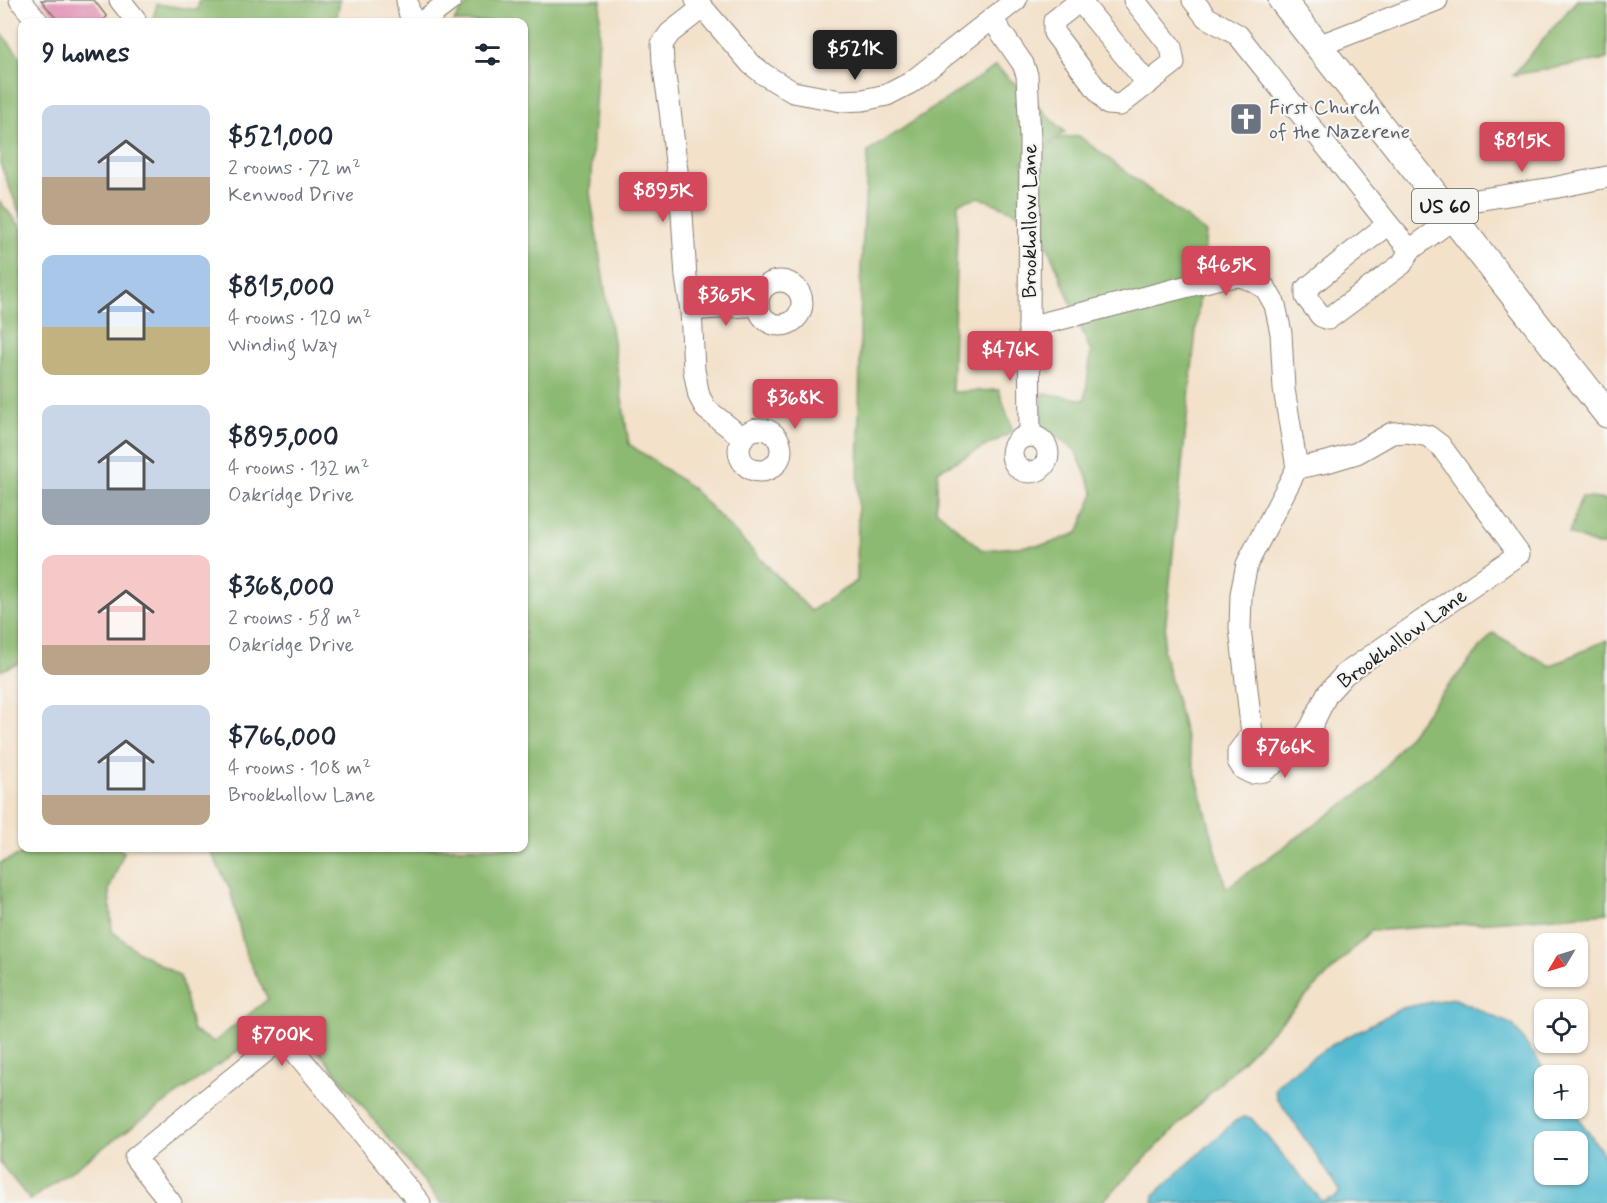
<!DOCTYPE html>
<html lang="en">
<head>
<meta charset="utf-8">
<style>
  :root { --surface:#fff; --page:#f6f6f7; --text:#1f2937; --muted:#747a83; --accent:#d1495b }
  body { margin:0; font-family:Mynerve,sans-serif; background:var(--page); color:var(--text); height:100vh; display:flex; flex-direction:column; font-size:22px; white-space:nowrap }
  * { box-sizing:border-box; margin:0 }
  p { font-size:20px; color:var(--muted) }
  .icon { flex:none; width:33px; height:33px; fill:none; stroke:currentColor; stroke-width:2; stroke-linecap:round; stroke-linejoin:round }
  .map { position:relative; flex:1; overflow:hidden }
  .panel { position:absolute; left:18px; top:18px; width:510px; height:834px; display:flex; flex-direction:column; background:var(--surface); border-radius:12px; box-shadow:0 2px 4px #0004 }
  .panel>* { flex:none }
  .needle { width:39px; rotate:232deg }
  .controls { position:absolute; left:1534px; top:933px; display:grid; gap:12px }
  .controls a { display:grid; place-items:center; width:54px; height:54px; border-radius:12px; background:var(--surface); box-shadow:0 2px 4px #0004; font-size:30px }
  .price { position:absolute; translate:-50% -51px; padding:0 14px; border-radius:6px; background:var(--accent); color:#fff; font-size:20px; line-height:39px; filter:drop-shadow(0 2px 3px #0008) }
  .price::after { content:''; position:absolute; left:50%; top:36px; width:18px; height:14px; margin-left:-9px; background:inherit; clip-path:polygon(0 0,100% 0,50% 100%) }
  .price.active { background:#222; color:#fff }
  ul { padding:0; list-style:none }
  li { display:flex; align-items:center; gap:18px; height:150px; padding:0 24px }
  li span { display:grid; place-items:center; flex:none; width:168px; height:120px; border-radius:12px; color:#555 }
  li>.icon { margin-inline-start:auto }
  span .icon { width:72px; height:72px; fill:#fffc; stroke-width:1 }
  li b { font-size:26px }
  h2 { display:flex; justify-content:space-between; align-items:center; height:72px; padding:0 24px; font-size:26px }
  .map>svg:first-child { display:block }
</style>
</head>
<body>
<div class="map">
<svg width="1607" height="1203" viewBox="0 0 1607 1203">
  <rect width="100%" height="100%" fill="#f6f6f2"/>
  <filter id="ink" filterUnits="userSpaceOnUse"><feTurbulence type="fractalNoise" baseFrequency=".0167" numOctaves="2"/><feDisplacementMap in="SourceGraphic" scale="12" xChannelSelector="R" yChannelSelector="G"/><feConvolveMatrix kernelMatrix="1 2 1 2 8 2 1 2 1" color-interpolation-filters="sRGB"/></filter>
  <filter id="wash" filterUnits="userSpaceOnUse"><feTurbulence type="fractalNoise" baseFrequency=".008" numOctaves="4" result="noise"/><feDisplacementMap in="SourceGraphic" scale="24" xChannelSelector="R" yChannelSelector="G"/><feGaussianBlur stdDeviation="1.35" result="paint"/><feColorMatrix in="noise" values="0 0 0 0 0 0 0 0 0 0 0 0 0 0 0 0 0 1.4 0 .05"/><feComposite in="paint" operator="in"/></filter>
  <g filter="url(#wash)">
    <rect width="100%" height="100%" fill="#f3e1c9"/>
    <g fill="#8dba72" stroke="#546b47" stroke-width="1.5">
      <path d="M 199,0 L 340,0 L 336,22 L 152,22 L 157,4 L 198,10 Z"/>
      <path d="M 473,0 L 601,0 L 590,193 L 629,444 L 691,487 L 811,611 L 857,581 L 861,269 L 868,152 L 996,66 L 1065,132 L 1023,162 L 1029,218 L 979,197 L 958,203 L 952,392 L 999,390 L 1013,432 L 938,471 L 936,510 L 982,550 L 1048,544 L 1078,533 L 1094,493 L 1075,450 L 1040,425 L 1044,393 L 1085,400 L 1091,352 L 1030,203 L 1035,157 L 1060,138 L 1079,136 L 1206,233 L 1163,650 L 1226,888 L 1372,784 L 1433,704 L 1493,633 L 1550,666 L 1607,640 L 1607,913 L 1371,931 L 1101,1203 L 441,1203 L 298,1026 L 271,1027 L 30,1200 L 0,1163 L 0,863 L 35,848 L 118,848 L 124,852 L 109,890 L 112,931 L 137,951 L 180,976 L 193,1031 L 214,1042 L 268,999 L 246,955 L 230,889 L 209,848 L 524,848 L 524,22 L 454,22 L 460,12 Z"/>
      <path d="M 1577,0 L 1607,0 L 1607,59 L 1513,75 Z"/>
      <path d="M 0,32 L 22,59 L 22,219 L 0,163 Z"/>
      <path d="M 0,202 L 22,228 L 22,662 L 0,671 Z"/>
      <path d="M 1581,497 L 1607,500 L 1607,545 L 1597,545 L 1569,534 Z"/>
    </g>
    <path fill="#53bad0" stroke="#386b76" stroke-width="1.5" fill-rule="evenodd" d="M 1453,998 L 1513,1025 L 1548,1075 L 1545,1076 L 1545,1108 L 1572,1109 L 1607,1159 L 1607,1203 L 1153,1203 L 1154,1195 L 1235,1121 L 1243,1117 L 1251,1118 L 1322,1201 L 1336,1197 L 1339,1193 L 1339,1189 L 1276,1096 L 1275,1089 L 1279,1083 L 1299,1067 L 1330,1046 L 1402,1008 ZM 1545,1142 L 1578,1142 L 1578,1174 L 1545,1174 Z"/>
    <g id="blocks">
      <path fill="#e08fb2" d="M 41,0 L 94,0 L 107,17 L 101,22 L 59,22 Z"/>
    </g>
  </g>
  <g filter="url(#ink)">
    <use href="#blocks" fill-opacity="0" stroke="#887e72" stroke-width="1.5"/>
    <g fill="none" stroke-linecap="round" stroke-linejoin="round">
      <defs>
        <g id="minor">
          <path d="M 20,0 L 38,22"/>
          <path d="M 120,0 L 135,19 L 131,22"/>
          <path d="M 407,0 C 408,8 409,16 414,22"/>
          <path d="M 696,0 L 751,64 L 765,75 L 793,92 L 841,101 L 863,100 L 887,95 L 910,83 L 1016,0"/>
          <path d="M 1079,0 L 1148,84"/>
          <path d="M 1081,0 L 1054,21 L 1054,33 L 1108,104 L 1120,105 L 1174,63 L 1171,47 L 1134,0"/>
          <path d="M 1193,0 L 1206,17 L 1238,35 L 1388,224"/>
          <path d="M 702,8 L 670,33 L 662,44 L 663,63 L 670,110 L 682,214 L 686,277 L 691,310 L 694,370 L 699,396 L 706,409 L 743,438"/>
          <path d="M 992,19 L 1023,64 L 1027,75 L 1030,138 L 1029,327 L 1030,436"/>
          <path d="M 422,22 L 451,0"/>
          <path d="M 1318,46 L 1437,0"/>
          <path d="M 1444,205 L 1553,188 L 1607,177"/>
          <path d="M 1410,250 L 1388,224 L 1306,289 L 1306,297 L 1321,316 L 1328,319 L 1402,264 L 1410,250 L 1454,218"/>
          <circle cx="780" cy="303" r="22"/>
          <path d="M 691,310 L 758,305"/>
          <path d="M 1029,327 L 1220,278 L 1241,276 L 1255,282 L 1266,289 L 1275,305 L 1281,333 L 1284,389 L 1297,468"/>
          <circle cx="760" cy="450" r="21"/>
          <path d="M 1407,432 L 1428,436 L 1440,445 L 1519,554 L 1345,674 L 1327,694 L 1311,727 L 1297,747 L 1264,771 L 1251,773 L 1243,769 L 1238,761 L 1238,752 L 1252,734 L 1240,628 L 1241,594 L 1247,564 L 1297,468 L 1327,462 L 1357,453 L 1392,433 Z"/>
          <circle cx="1030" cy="454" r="18"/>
          <path d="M 1252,734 L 1281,758"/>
          <path d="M 171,1203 L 135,1158 L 283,1037 L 420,1203"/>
        </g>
        <path id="major" d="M 1282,0 L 1607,414"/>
      </defs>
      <use href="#minor" stroke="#887e72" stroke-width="23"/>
      <use href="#major" stroke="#887e72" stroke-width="29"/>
      <use href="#minor" stroke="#fff" stroke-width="21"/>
      <use href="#major" stroke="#fff" stroke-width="27"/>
    </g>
  </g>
  <defs>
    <symbol id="church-square" viewBox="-11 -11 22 22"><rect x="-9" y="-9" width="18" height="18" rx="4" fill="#6b7280" stroke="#f6f6f2"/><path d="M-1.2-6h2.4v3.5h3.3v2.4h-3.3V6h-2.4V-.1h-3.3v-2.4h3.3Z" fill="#fff"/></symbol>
  </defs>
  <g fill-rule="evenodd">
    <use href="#church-square" x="1227" y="100" width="38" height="38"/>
  </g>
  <g text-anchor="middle" stroke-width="4.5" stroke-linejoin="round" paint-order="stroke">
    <rect fill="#f6f6f2" stroke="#5d5d5c" stroke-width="1.5" x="1412" y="189" width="66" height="34" rx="4.5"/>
    <g font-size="20" font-weight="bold" fill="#1c1c1c">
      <text x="1445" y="213">US 60</text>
    </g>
    <g font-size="21" fill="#5b616d" stroke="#f6f6f2" text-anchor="start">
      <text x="1269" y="114">First Church<tspan x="1269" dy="24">of the Nazerene</tspan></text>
    </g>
    <g font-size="21" fill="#1c1c1c" stroke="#f6f6f2">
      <text transform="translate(1029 221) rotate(-90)" y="7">Brookhollow Lane</text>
      <text transform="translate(1402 638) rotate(-36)" y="7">Brookhollow Lane</text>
    </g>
  </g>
</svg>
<div class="controls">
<a><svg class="needle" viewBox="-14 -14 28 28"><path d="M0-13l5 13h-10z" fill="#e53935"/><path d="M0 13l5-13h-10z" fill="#747a83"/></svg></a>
<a><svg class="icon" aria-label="locate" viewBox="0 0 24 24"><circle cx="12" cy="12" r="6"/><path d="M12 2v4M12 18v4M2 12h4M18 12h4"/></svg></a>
<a>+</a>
<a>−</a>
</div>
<b class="price active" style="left:855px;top:81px">$521K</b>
<b class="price" style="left:1522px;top:173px">$815K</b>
<b class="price" style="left:663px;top:223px">$895K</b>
<b class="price" style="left:1226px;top:297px">$465K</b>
<b class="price" style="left:726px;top:327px">$365K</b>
<b class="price" style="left:1010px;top:382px">$476K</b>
<b class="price" style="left:795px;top:430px">$368K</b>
<b class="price" style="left:1285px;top:779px">$766K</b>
<b class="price" style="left:282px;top:1067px">$700K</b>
<section class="panel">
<h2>9 homes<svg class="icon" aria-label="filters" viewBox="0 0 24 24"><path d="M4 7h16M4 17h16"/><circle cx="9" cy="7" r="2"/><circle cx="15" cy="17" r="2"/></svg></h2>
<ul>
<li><span style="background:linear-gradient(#c9d6e8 60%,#b9a48a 0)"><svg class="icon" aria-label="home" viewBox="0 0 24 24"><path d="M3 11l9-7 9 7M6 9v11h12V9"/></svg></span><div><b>$521,000</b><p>2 rooms · 72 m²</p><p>Kenwood Drive</p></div></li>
<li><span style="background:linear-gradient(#a9c7e8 60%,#c2b280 0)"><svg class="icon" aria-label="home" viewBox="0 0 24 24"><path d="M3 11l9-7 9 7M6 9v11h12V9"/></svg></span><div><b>$815,000</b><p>4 rooms · 120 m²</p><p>Winding Way</p></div></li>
<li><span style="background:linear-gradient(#c9d6e8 70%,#9aa5b1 0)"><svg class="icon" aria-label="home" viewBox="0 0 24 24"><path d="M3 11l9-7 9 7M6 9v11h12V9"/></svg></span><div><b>$895,000</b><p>4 rooms · 132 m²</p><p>Oakridge Drive</p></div></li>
<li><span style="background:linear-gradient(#f6c9c9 75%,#b9a48a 0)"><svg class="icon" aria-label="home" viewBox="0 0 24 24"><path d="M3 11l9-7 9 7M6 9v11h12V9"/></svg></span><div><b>$368,000</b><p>2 rooms · 58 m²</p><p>Oakridge Drive</p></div></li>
<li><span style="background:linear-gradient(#c9d6e8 75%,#b9a48a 0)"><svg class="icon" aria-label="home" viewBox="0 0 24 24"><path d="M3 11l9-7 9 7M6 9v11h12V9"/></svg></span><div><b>$766,000</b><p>4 rooms · 108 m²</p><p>Brookhollow Lane</p></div></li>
</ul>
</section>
</div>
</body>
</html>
